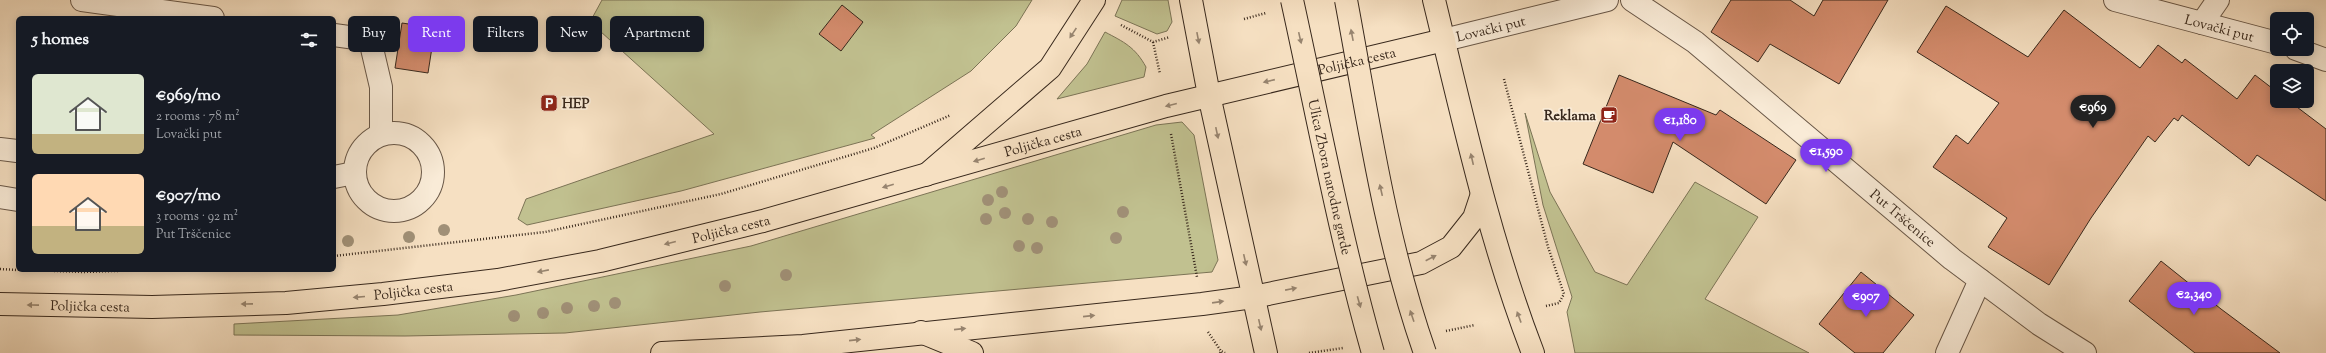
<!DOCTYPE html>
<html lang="en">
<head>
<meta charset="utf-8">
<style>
  :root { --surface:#171b24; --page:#20242c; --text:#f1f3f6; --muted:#9ea1a6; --accent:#7c3aed }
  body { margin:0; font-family:"Sorts Mill Goudy",serif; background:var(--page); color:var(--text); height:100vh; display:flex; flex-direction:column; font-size:15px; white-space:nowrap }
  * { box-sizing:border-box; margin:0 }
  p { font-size:13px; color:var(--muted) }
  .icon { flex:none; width:22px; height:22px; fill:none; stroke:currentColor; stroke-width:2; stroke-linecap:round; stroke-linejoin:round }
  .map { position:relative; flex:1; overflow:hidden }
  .side { position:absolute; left:16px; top:16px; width:320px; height:256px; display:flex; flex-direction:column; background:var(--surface); border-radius:6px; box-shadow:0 2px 10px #0003 }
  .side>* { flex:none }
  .hud { position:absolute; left:348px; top:16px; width:380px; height:36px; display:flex; gap:8px }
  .fabs { position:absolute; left:2270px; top:12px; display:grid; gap:8px }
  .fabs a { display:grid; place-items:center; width:44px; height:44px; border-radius:6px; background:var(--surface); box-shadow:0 2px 10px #0003; font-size:20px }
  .price { position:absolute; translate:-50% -34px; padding:0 9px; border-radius:14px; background:var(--accent); color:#fff; font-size:13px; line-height:26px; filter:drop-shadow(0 1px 2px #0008) }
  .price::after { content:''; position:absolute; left:50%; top:24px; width:12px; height:9px; margin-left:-6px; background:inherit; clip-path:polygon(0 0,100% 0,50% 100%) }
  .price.on { background:#222; color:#fff }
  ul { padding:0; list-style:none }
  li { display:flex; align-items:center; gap:12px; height:100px; padding:0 16px }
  li span { display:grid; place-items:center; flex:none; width:112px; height:80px; border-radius:6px; color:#555 }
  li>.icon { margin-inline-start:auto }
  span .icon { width:48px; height:48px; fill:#fffc; stroke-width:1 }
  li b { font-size:17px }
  h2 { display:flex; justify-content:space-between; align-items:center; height:48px; padding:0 16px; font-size:17px }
  .chip { padding:0 14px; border-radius:6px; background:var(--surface); box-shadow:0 2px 10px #0003; font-size:14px; line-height:36px }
  .chip.on { background:var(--accent); color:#fff }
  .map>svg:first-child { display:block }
</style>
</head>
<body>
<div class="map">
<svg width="2326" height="353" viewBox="0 0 2326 353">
  <rect width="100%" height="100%" fill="#f6e0c2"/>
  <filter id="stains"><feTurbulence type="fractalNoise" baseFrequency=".005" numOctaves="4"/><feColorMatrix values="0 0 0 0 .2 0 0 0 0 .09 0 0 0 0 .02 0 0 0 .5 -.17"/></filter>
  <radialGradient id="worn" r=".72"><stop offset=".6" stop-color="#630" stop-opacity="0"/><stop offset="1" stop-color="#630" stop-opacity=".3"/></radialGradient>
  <g fill="#c1c190" stroke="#7c7456">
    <path d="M 602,0 L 1032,0 L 1016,26 L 971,71 L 871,135 L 875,138 L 681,191 L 527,225 L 518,219 L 526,199 L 714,134 L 590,22 Z"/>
    <path d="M 1122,0 L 1168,0 L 1172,22 L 1167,31 L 1157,34 L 1115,16 Z"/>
    <path d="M 1105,32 C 1124,42 1135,47 1146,67 L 1144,77 L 1057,99 L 1087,64 Z"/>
    <path d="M 1525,113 L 1550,192 L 1595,272 L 1627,285 L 1695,182 L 1758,217 L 1705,299 L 1809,353 L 1575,353 L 1567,312 L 1572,297 L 1543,205 Z"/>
    <path d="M 1182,122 L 1194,135 L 1218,260 L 1212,272 L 760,312 L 565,333 L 405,336 L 234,335 L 234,324 L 398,315 L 516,295 L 751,246 L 1156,125 Z"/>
  </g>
  <g fill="#d38b6c" stroke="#38281c">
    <path d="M 1731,0 L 1790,0 L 1814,16 L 1823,0 L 1888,0 L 1839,84 L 1770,44 L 1758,62 L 1711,32 Z"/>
    <path d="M 842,5 L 863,22 L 841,51 L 819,34 Z"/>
    <path d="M 1946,6 L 2028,57 L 2064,10 L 2140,68 L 2158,45 L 2182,63 L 2185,59 L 2237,99 L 2255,75 L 2277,92 L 2277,101 L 2289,101 L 2326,129 L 2326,201 L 2257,155 L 2249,166 L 2182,115 L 2178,121 L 2174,118 L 2155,142 L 2148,136 L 2091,218 L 2049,285 L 1988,247 L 2007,218 L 1933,167 L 1956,135 L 1968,144 L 1999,103 L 1917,52 Z"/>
    <path d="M 402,23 L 435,28 L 428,73 L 395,68 Z"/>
    <path d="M 1619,75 L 1716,115 L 1720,110 L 1796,160 L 1766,204 L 1673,142 L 1653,193 L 1583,164 Z"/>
    <path d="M 2161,261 L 2221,309 L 2280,353 L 2195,353 L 2129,301 Z"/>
    <path d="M 1861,272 L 1914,315 L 1883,353 L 1855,353 L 1819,324 Z"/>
  </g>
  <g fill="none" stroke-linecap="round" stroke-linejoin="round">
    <defs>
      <g id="minor">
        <path d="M 82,0 L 213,18"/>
        <path id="s1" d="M 1632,0 L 1695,42 L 1952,259 L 2039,324 L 2085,353"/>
        <path id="s2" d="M 2115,0 L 2277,43"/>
        <path d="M 2202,23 L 2218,0"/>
        <path d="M 334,35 L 370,40 L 381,87 L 381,134"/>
        <path id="s3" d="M 1444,40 L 1607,0"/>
        <path d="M 2296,49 L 2326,60"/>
        <circle cx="394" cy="172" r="39"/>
        <path d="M 0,149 L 17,151"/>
        <path d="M 334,177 L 354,173"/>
        <path d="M 0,197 L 18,200"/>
        <path d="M 1947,353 L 1980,280"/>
      </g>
      <g id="major">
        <path id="s4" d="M 0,304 L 152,307 L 286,303 L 383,294 L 498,280 L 600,261 L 763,221 L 1166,106 L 1444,40"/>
        <path d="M 662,353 L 803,346 L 1202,304 L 1253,297 L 1421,263 L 1451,247 L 1474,218 L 1481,197"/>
      </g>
      <g id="highway">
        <path d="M 1191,0 L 1209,95 L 1266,353"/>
        <path d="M 1434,0 C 1463,119 1489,239 1533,353"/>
        <path d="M 926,175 L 1050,68 L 1094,0"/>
        <path d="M 921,332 L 972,353"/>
      </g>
    </defs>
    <use href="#minor" stroke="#685646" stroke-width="24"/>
    <use href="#major" stroke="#38281c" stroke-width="24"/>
    <use href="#highway" stroke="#38281c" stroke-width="24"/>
    <g stroke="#38281c" stroke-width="2.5" stroke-dasharray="1 2" stroke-linecap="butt">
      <path d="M 1244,19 L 1266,13"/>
      <path d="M 1121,25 L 1153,42 L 1170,37"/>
      <path d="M 1153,42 L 1160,74"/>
      <path d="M 1504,79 L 1548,247 L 1564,294 L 1559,303 L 1546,306"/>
      <path d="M 1171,134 L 1197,277"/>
      <path d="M 334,256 L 545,232 L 721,194 L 874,148 L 951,115"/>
      <path d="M 0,269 L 18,270"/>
      <path d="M 30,270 L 83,272 L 146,270"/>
      <path d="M 1446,331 L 1475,325"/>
      <path d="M 1208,332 L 1221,351"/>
      <path d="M 1220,353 L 1221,351 L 1225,353"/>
      <path d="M 1309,353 L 1343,348"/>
    </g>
    <use href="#minor" stroke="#f9ebd7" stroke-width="22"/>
    <use href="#major" stroke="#f6e0c2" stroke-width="22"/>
    <use href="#highway" stroke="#f6e0c2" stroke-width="22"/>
    <defs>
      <g id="highway-bridge">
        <path id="s5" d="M 1292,0 C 1318,118 1340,237 1373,353"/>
        <path d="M 1346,0 C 1368,118 1385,239 1425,353"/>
      </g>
    </defs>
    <use href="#highway-bridge" stroke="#38281c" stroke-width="24" stroke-linecap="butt"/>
    <use href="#highway-bridge" stroke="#f6e0c2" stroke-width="22"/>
  </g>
  <g fill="#a09077">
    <circle cx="1002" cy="192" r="6"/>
    <circle cx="988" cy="200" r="6"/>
    <circle cx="1123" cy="212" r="6"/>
    <circle cx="1005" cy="213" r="6"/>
    <circle cx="986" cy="219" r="6"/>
    <circle cx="1028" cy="219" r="6"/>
    <circle cx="1052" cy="222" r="6"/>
    <circle cx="444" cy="230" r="6"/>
    <circle cx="409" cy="237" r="6"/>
    <circle cx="1116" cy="238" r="6"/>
    <circle cx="348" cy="241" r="6"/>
    <circle cx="1019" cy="246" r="6"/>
    <circle cx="1037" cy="248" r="6"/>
    <circle cx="786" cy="275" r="6"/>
    <circle cx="725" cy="286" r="6"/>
    <circle cx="615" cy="303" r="6"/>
    <circle cx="594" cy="306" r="6"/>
    <circle cx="567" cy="308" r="6"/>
    <circle cx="543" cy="313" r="6"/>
    <circle cx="514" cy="316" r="6"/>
  </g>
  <defs><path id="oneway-solid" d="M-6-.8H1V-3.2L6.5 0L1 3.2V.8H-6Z"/></defs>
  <g fill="#97846f">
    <use href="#oneway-solid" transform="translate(1073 33) rotate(124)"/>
    <use href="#oneway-solid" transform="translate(1352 35) rotate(-101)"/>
    <use href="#oneway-solid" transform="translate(1198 38) rotate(79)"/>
    <use href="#oneway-solid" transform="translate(1300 38) rotate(77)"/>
    <use href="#oneway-solid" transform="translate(1269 81) rotate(167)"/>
    <use href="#oneway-solid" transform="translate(1171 105) rotate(166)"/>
    <use href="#oneway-solid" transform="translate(1217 133) rotate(78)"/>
    <use href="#oneway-solid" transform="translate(1472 159) rotate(-103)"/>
    <use href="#oneway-solid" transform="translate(979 160) rotate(164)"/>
    <use href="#oneway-solid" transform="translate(888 186) rotate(164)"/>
    <use href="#oneway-solid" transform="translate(1381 190) rotate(-103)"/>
    <use href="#oneway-solid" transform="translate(670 243) rotate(166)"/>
    <use href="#oneway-solid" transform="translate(1431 258) rotate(-27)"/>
    <use href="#oneway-solid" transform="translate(1245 260) rotate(77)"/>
    <use href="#oneway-solid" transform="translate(543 271) rotate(169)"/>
    <use href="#oneway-solid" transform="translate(1291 289) rotate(-11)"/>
    <use href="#oneway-solid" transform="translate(359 297) rotate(175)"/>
    <use href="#oneway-solid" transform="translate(1218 302) rotate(-8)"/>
    <use href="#oneway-solid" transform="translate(1359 302) rotate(74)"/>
    <use href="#oneway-solid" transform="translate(247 304) rotate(179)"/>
    <use href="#oneway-solid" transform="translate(33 305) rotate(-179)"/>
    <use href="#oneway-solid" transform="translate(1089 316) rotate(-6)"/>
    <use href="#oneway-solid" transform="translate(1412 316) rotate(-109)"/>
    <use href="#oneway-solid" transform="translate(1519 317) rotate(-110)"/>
    <use href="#oneway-solid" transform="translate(1260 325) rotate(77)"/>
    <use href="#oneway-solid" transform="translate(960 329) rotate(-6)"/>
    <use href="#oneway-solid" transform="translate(855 340) rotate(-6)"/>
  </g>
  <defs>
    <symbol id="parking-square" viewBox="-11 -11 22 22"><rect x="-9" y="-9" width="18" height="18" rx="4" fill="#8f2418" stroke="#f9ebd7"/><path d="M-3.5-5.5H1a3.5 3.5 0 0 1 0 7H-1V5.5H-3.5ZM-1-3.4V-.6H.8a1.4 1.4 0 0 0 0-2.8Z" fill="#fff"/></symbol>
    <symbol id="cafe-square" viewBox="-11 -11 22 22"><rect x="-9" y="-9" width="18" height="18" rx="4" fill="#8f2418" stroke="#f9ebd7"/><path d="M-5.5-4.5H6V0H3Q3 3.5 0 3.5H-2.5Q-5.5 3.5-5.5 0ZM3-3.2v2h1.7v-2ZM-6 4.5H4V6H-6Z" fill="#fff"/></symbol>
  </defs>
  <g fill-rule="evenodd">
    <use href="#parking-square" x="539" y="93" width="20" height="20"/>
    <use href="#cafe-square" x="1599" y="105" width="20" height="20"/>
  </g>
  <g text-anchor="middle" stroke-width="3.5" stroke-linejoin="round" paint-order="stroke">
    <g font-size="14" fill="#38281c" stroke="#f9ebd7">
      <text dy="5" stroke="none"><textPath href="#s3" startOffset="48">Lovački put</textPath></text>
      <text dy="5" stroke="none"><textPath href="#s2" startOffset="108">Lovački put</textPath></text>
      <text dy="5" stroke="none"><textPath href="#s4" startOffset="1386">Poljička cesta</textPath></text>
      <text dy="5" stroke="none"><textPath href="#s4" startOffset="1062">Poljička cesta</textPath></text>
      <text dy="5" stroke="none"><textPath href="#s5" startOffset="181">Ulica Zbora narodne garde</textPath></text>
      <text dy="5" stroke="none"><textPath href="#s1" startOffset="348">Put Trščenice</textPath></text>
      <text dy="5" stroke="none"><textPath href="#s4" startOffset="738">Poljička cesta</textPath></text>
      <text dy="5" stroke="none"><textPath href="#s4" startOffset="414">Poljička cesta</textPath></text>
      <text dy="5" stroke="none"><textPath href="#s4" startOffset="90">Poljička cesta</textPath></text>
    </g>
    <g font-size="14" font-weight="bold" fill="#38281c" stroke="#f9ebd7" text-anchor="start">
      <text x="562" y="108">HEP</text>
      <text x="1596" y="120" text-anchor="end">Reklama</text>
    </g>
  </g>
  <rect width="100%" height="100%" filter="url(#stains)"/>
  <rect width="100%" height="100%" fill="url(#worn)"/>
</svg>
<div class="fabs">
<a><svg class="icon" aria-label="locate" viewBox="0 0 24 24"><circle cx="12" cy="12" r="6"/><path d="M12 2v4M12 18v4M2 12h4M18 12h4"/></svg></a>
<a><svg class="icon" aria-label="layers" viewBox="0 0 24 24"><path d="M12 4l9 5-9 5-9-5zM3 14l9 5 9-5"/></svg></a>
</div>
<b class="price on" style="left:2093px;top:129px">€969</b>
<b class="price" style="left:1680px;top:142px">€1,180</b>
<b class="price" style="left:1826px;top:173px">€1,590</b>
<b class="price" style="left:2194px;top:316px">€2,340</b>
<b class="price" style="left:1866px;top:318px">€907</b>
<div class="hud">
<a class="chip">Buy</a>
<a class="chip on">Rent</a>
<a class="chip">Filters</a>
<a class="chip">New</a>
<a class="chip">Apartment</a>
</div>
<section class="side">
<h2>5 homes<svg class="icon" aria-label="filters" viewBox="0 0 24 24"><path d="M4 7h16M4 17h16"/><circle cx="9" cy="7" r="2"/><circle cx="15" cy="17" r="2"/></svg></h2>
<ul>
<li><span style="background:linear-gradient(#dfe7d0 75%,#c2b280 0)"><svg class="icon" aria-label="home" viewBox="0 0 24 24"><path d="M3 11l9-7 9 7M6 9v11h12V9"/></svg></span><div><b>€969/mo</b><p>2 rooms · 78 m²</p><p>Lovački put</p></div></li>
<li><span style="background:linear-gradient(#ffd9b3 65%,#c2b280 0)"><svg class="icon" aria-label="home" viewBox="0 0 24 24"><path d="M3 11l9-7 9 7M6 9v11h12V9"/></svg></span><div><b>€907/mo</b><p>3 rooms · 92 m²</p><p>Put Trščenice</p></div></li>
</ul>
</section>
</div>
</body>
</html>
